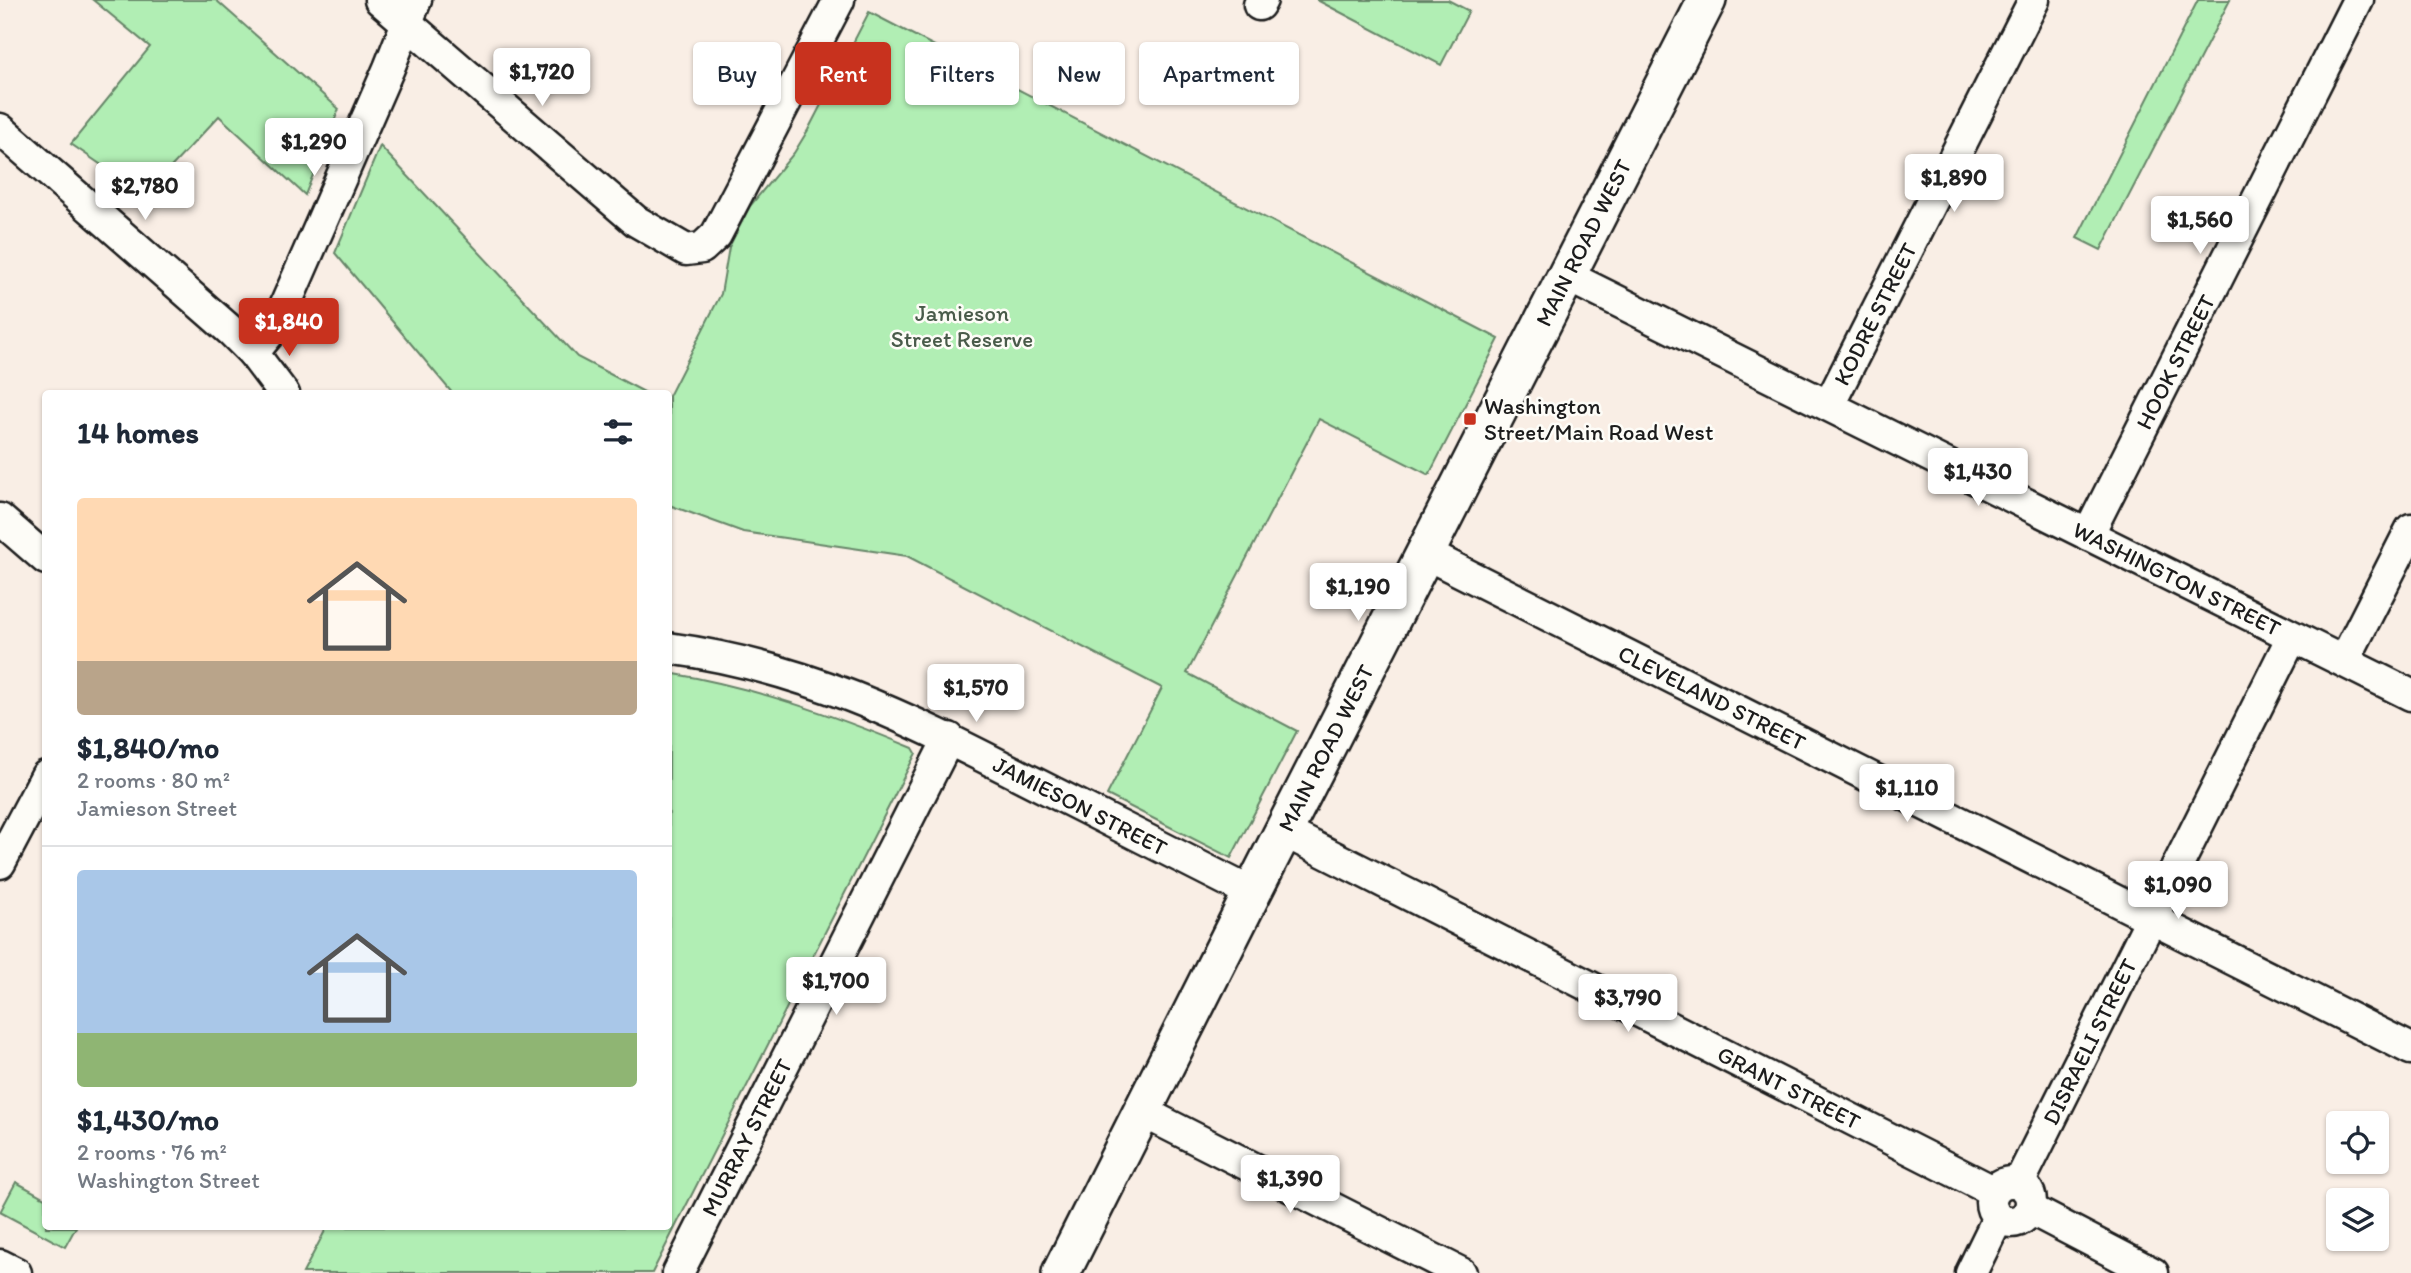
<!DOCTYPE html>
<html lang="en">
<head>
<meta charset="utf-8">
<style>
  :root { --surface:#fff; --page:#f2f2f3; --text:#1f2937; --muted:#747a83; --line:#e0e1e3; --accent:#c8321e }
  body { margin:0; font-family:Itim,sans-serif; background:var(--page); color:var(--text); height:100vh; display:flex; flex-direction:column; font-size:26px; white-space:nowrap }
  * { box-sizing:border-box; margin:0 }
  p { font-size:23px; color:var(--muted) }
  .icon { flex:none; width:38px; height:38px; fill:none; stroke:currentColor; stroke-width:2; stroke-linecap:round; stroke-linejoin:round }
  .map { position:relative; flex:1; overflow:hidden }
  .details { position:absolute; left:42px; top:390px; width:630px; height:840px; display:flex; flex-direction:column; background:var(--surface); border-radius:7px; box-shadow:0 2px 5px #0004 }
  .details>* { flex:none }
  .guide { position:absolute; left:693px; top:42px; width:665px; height:63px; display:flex; gap:14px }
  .buttons { position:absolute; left:2326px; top:1111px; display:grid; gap:14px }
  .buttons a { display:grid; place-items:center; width:63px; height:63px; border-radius:7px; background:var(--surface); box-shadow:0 2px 5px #0004; font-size:35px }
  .price { position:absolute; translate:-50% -60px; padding:0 16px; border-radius:7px; background:#fff; color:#222; font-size:23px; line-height:46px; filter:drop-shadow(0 2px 4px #0008) }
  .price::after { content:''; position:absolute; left:50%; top:42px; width:21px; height:16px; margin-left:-10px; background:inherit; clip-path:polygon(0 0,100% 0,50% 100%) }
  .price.selected { background:var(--accent); color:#fff }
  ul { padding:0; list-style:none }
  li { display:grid; align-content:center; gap:14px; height:371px; padding:0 35px }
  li+li { border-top:2px solid var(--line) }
  li span { display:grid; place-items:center; height:217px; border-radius:7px; color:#555 }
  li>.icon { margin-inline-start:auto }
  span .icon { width:126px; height:126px; fill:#fffc; stroke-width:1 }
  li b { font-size:30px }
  h2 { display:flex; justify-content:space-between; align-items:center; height:84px; padding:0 35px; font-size:30px }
  .chip { padding:0 24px; border-radius:7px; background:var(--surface); box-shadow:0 2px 5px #0004; font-size:24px; line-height:63px }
  .chip.selected { background:var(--accent); color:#fff }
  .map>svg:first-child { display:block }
</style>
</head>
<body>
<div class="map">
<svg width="2411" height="1273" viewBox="0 0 2411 1273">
  <rect width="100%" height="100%" fill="#f9eee5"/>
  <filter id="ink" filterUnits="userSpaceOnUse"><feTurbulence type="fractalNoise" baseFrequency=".0143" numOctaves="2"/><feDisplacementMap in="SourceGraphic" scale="14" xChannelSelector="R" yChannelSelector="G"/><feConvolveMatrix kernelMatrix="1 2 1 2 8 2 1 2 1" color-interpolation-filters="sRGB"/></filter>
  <g filter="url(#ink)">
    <g fill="#b1eeb4" stroke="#668568" stroke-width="2">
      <path d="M 93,0 L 216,0 L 339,109 L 305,195 L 219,116 L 145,195 L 71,144 L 150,47 Z"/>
      <path d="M 1317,0 L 1448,0 L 1469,11 L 1441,65 Z"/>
      <path d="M 2198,0 L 2230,0 L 2101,250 L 2077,238 Z"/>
      <path d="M 869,12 L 1499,339 L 1429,475 L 1319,419 L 1187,673 L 1297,731 L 1231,858 L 1107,795 L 1162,688 L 907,556 L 743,532 L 669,505 L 669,396 L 721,294 L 729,247 L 750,206 L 794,153 L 808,130 Z"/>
      <path d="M 380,146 L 577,357 L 648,394 L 453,394 L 335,253 Z"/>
      <path d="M 669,673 C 754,687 833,715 913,748 L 916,753 L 652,1273 L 303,1273 L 327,1227 L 668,1227 Z"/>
      <path d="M 16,1182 L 45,1198 L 46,1227 L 76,1227 L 65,1247 L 0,1212 Z"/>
    </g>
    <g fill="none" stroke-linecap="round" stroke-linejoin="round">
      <defs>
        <g id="minor">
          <path d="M 380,0 L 636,221 L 686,250 L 702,248 L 716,235 L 839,0"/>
          <path d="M 1259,5 L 1262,0"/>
          <path d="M 0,129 L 231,331 L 253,353 L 284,394"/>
          <path id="s1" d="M 1567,276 L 2411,695"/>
          <path d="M 253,353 L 277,324 L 389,68 L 416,0"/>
          <path id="s2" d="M 1829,405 L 2034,0"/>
          <path d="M 0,519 L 46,559"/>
          <path id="s3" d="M 2088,535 L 2358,0"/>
          <path id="s4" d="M 1426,554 L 2411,1049"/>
          <path id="s5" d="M 668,648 C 802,666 907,717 1025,778 C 1101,816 1176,855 1252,893"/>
          <path d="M 2344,661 L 2411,529"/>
          <path id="s6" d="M 1285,832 L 1993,1191"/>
          <path d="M 0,863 L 46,776"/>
          <path d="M 1143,1112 L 1461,1273"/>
          <circle cx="2011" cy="1202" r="20"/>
          <path id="s7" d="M 2019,1183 L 2292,637"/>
          <path d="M 2030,1209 L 2153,1273"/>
          <path d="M 0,1265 L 16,1273"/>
          <path id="s8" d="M 678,1273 L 949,738"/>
          <path d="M 1971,1273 L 1998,1218"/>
        </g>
        <g id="major">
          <path id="s9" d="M 1061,1273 L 1252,893 L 1707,0"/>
        </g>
      </defs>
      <use href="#minor" stroke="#1c1c1c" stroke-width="35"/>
      <use href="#major" stroke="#1c1c1c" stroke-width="42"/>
      <use href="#minor" stroke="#fdfcf7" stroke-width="30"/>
      <use href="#major" stroke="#fdfcf7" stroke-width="37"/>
    </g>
  </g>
  <rect fill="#c8321e" stroke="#fdfcf7" stroke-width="2.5" x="1463" y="412" width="14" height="14" rx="3.5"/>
  <g text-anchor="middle" stroke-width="5" stroke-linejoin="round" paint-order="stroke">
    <g font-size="23" fill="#1c1c1c" stroke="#fdfcf7">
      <text dy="8" stroke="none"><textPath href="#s9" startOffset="1155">MAIN ROAD WEST</textPath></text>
      <text dy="8" stroke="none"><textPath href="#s2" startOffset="102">KODRE STREET</textPath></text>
      <text dy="8" stroke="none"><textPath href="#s3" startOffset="194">HOOK STREET</textPath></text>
      <text dy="8" stroke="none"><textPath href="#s1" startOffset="681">WASHINGTON STREET</textPath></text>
      <text dy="8" stroke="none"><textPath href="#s4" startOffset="320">CLEVELAND STREET</textPath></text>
      <text dy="8" stroke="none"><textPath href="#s9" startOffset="588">MAIN ROAD WEST</textPath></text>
      <text dy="8" stroke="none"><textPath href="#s5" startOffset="444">JAMIESON STREET</textPath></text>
      <text dy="8" stroke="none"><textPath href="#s7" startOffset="158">DISRAELI STREET</textPath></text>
      <text dy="8" stroke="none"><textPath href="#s6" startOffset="565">GRANT STREET</textPath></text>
      <text dy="8" stroke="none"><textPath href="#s8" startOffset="152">MURRAY STREET</textPath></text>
    </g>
    <g font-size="23" fill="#495b4a" stroke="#fdfcf7">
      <text x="962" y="321">Jamieson<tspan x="962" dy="26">Street Reserve</tspan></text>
    </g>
    <g font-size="23" fill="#1c1c1c" stroke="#fdfcf7" text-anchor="start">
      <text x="1484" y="414">Washington<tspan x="1484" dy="26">Street/Main Road West</tspan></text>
    </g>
  </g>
</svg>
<div class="buttons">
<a><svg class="icon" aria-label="locate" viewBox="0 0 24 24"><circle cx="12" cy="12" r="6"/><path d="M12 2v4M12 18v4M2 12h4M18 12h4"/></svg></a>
<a><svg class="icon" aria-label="layers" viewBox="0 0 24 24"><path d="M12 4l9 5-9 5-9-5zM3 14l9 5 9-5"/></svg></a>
</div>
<b class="price" style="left:542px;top:108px">$1,720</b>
<b class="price" style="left:314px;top:178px">$1,290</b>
<b class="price" style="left:1954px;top:214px">$1,890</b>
<b class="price" style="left:145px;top:222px">$2,780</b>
<b class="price" style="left:2200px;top:256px">$1,560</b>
<b class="price selected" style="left:289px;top:358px">$1,840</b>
<b class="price" style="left:1978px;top:508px">$1,430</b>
<b class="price" style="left:1358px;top:623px">$1,190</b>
<b class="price" style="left:976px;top:724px">$1,570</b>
<b class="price" style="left:1907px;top:824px">$1,110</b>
<b class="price" style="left:2178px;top:921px">$1,090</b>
<b class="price" style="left:836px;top:1017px">$1,700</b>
<b class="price" style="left:1628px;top:1034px">$3,790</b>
<b class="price" style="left:1290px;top:1215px">$1,390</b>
<div class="guide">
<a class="chip">Buy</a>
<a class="chip selected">Rent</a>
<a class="chip">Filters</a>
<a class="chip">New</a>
<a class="chip">Apartment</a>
</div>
<section class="details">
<h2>14 homes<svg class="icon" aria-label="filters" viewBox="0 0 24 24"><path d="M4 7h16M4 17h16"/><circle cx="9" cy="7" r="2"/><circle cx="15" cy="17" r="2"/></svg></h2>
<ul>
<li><span style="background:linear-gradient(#ffd9b3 75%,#b9a48a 0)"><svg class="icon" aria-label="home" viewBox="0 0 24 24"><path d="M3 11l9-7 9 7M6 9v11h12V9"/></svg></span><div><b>$1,840/mo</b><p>2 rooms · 80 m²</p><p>Jamieson Street</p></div></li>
<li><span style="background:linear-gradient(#a9c7e8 75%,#8fb573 0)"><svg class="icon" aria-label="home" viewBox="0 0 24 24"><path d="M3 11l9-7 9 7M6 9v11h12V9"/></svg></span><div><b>$1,430/mo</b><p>2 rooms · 76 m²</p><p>Washington Street</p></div></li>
</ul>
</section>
</div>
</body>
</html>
